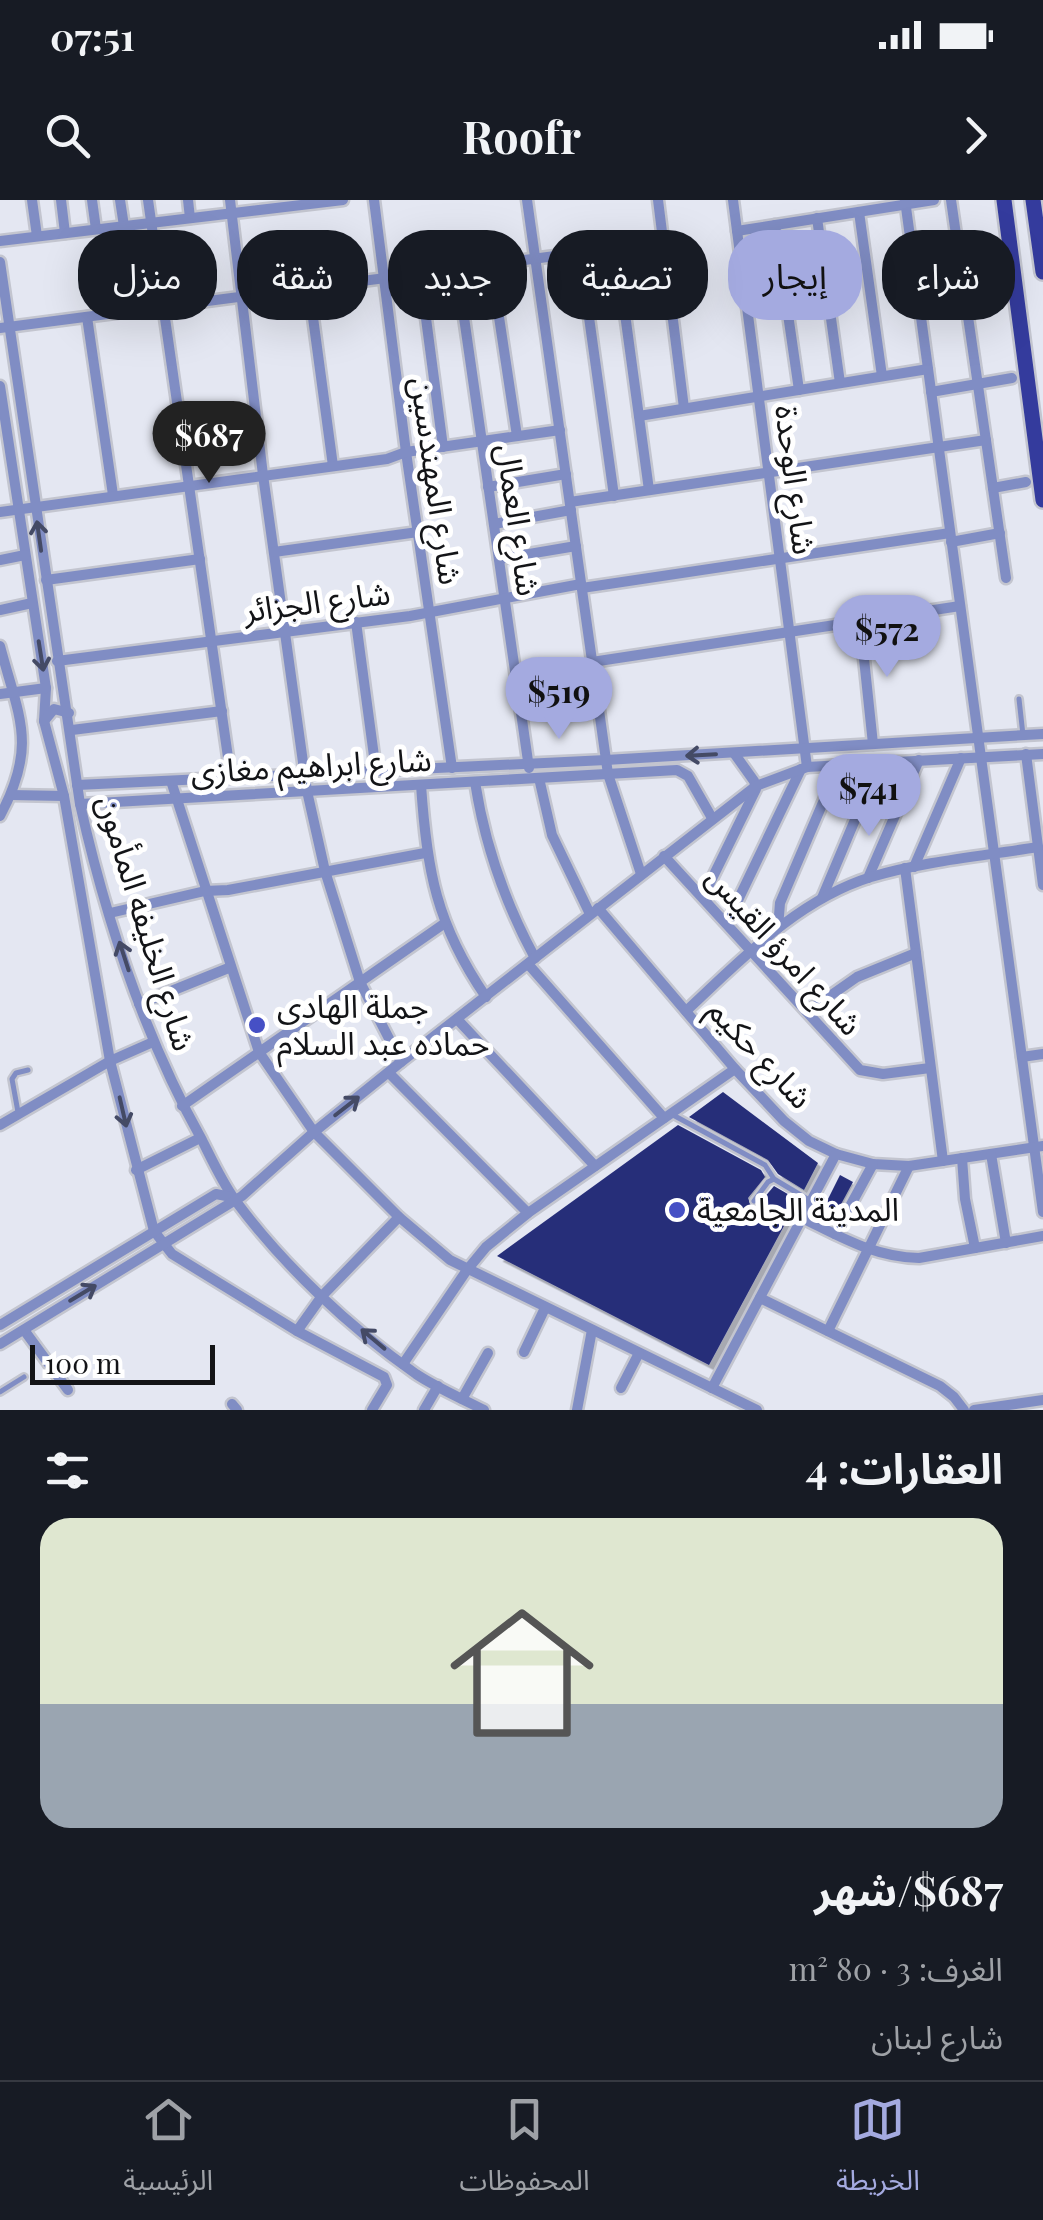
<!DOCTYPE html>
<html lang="ar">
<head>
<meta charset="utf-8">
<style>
  :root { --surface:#171b24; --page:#20242c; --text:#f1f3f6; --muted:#9ea1a6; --line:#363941; --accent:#a4aae0 }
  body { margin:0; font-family:"Playfair Display","Noto Sans Arabic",serif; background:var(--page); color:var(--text); direction:rtl; height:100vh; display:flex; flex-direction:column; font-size:38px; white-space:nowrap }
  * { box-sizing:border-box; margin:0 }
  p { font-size:32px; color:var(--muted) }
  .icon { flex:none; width:55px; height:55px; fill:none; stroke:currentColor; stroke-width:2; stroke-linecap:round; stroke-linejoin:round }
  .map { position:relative; height:1210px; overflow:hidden; direction:ltr }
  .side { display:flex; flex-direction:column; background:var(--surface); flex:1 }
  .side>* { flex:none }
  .hud { position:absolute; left:30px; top:30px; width:985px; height:90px; direction:rtl; display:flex; gap:20px }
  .scale { position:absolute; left:30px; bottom:25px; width:185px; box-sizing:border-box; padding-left:10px; border:5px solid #131417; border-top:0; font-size:28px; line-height:35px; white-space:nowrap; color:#131417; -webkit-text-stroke:8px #fff; paint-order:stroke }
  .price { position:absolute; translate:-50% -85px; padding:0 22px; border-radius:35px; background:var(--accent); color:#111; font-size:32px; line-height:65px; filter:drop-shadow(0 2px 5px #0008) }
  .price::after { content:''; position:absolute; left:50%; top:60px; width:30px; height:22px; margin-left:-15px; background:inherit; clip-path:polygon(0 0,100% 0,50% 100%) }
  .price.active { background:#222; color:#fff }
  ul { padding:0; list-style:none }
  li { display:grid; align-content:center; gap:20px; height:530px; padding:0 40px }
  li span { display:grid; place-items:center; height:310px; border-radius:30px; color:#555 }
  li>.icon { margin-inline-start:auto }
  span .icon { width:180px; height:180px; fill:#fffc; stroke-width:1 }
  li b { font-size:42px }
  h2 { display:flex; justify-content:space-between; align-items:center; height:120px; padding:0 40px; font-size:42px }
  .pill { padding:0 35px; border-radius:40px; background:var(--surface); box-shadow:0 10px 40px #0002; font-size:35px; line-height:90px }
  .pill.active { background:var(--accent); color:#111 }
  .status { display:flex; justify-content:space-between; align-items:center; height:70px; padding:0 50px; background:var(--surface); direction:ltr }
  .status svg { height:28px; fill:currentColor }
  header { display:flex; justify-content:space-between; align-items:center; height:130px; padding:0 40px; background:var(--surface); font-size:45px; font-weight:700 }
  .tab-bar { display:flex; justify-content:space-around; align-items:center; height:140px; border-top:2px solid var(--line); background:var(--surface); font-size:28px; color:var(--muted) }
  .tab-bar a { display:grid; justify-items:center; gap:5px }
  .tab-bar .active { color:var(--accent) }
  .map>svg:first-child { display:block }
</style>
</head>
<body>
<div class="status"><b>07:51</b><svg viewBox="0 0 49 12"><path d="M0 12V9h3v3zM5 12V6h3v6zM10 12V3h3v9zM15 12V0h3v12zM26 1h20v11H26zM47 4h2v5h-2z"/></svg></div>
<header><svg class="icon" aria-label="forward" viewBox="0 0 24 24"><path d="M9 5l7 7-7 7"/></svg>Roofr<svg class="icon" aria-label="search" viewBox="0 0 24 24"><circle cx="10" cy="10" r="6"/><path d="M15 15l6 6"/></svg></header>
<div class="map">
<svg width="1043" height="1210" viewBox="0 0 1043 1210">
  <defs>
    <filter id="shadow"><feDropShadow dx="5.5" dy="5.5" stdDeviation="0" flood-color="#0004"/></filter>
  </defs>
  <rect width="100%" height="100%" fill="#e4e7f2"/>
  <g fill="#282f79" filter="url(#shadow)">
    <path d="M 723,892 L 818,963 L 804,990 L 778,974 L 768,960 L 689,917 Z"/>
    <path d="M 678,925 L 761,970 L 765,977 L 748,998 L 751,1006 L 758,1005 L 774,986 L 798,1000 L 709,1165 L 497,1056 Z"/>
    <path d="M 840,975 L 853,982 L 831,1023 L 819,1017 Z"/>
  </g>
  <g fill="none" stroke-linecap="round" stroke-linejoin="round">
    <defs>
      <g id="lane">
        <path d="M 1019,499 L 1023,535"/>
        <path d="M 18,912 L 12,879 L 16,873 L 28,870"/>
        <path d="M 673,915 L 765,965 L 774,979"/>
        <path d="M 754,1001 L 768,982 L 774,979 L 809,1000"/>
        <path d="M 0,1192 L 24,1177"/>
      </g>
      <g id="street">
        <path d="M 32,0 L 37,36"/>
        <path d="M 61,0 L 65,33"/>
        <path d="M 92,0 L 96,29"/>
        <path d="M 120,0 L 124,26"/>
        <path d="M 148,0 L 231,578"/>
        <path d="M 188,0 L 190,18"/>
        <path d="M 230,0 L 263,275 L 307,591 L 325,671 L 360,782 L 401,862"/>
        <path d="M 374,0 L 406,252 L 452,568"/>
        <path d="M 527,0 L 608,574 L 641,674"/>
        <path d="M 658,0 L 684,208"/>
        <path d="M 733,0 L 807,567"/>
        <path d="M 905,0 L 1043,1012"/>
        <path d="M 951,0 L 1006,378"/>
        <path d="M 859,12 L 882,176"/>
        <path d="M 817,18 L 840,183"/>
        <path d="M 775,25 L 799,190"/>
        <path d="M 737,31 L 934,0"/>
        <path d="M 0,41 L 343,0"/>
        <path d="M 616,48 L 649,290"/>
        <path d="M 580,53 L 614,296"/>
        <path d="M 0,62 L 80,604 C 106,720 144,836 202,940 C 212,960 222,982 235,1000 C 284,1066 349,1127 416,1174 C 437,1188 461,1198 484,1210"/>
        <path d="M 491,64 L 517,236"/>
        <path d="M 457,69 L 529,568"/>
        <path d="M 420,73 L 443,247"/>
        <path d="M 963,84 L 999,78"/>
        <path d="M 309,88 L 333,266"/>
        <path d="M 918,96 L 964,89"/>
        <path d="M 87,117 L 113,295"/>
        <path d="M 0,128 L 663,42"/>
        <path d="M 0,186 L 46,488 L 44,521 L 64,596 L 110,861 L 154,1031 L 172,1054 L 297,1131 L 384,1177 L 387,1185 L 372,1210"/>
        <path d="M 931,192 L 1012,178"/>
        <path d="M 639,216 L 928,169"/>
        <path d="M 488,287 L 566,274"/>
        <path d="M 993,288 L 1026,282"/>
        <path d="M 570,302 L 986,240"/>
        <path d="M 0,312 L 387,259 L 406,252 L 560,230"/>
        <path d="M 494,324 L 571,310"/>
        <path d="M 951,342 L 1000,333"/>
        <path d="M 274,352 L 418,332"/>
        <path d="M 499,359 L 576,346"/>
        <path d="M 0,360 L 25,355"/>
        <path d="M 46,380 L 200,359"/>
        <path d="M 582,388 L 950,333"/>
        <path d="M 0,410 L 32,403"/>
        <path d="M 860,421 L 873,544"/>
        <path d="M 356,422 L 376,571"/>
        <path d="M 0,446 C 19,518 38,545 0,616"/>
        <path d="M 57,461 L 410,416 L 581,384"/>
        <path d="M 592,462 L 960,406"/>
        <path d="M 0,494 L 46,488"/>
        <path d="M 44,521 L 54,509 L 69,513"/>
        <path d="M 72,530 L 222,511"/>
        <path d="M 1026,554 L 1043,685"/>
        <path d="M 539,578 L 552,635 L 590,714"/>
        <path d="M 171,581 L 259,852 L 314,932 L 399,1017 L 450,1060 L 757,1210"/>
        <path d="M 475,582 C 485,646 504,701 535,758"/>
        <path d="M 77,585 L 606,560 L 1043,534"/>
        <path d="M 421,585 C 427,671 436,724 486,797"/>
        <path d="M 11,595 L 64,596"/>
        <path d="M 80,604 L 677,570 L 688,576 L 712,618"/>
        <path d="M 664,656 L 860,870 L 883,874 L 930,868"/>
        <path d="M 914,667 L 961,558"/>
        <path d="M 905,668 L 943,961"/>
        <path d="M 868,678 L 919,560"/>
        <path d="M 703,697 L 756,589 L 754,581 L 734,553"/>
        <path d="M 822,698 L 879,563"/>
        <path d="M 598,708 L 735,869 L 784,921 L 809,941 L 836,954 L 873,964 L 909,966 L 1043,946"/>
        <path d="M 110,713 L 205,691 L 228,690 L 425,653"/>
        <path d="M 727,723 L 801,569"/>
        <path d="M 778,728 L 780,703 L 839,565"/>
        <path d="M 528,764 L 664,918"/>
        <path d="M 139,804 L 231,767"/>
        <path d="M 686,811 C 741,760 797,700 871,677 C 925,661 983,656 1038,647"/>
        <path d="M 807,812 L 857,777 L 916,753"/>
        <path d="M 457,819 L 595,966"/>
        <path d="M 1022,857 L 1043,854"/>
        <path d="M 389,873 L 528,1013"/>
        <path d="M 182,906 L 445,723"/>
        <path d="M 0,925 L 110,861 L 153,842"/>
        <path d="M 991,954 L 1006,1043"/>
        <path d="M 962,958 L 965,999 L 975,1048"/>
        <path d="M 136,970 L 200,938"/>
        <path d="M 802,1018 C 841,1037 874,1057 919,1058 L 1043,1036"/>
        <path d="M 835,1034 L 873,964"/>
        <path d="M 760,1098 L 940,1186 L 954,1197 L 964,1210"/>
        <path d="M 0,1125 L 216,994 L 231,997"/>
        <path d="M 24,1130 L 68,1190"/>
        <path d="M 297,1131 L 322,1096 L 399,1017"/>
        <path d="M 828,1131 L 909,966"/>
        <path d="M 0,1144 L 242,996 L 314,932 L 401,862 L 756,586 L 807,567 L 1043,554"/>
        <path d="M 524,1152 L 545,1108"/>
        <path d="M 403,1164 L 467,1070 L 486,1047 L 528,1013 L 735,869"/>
        <path d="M 621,1188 L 639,1153"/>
        <path d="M 712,1188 L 836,954"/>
        <path d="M 462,1199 L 488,1153"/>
        <path d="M 232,1204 L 237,1210"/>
        <path d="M 424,1210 L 438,1186"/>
        <path d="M 577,1210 L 592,1130"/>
        <path d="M 974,1210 L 1043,1200"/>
      </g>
      <g id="primary">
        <path d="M 1004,0 L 1043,300"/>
        <path d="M 1033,0 L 1043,72"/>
      </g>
    </defs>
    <use href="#lane" stroke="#c3c5cf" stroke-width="10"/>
    <use href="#street" stroke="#c3c5cf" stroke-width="15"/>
    <use href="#primary" stroke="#c3c5cf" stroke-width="20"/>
    <use href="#lane" stroke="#808dc4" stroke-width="5"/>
    <use href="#street" stroke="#808dc4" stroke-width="10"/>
    <use href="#primary" stroke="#343b9d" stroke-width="15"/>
  </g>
  <defs><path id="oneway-shaft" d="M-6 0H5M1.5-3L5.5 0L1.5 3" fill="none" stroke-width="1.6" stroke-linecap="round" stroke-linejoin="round" transform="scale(2.5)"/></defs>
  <g stroke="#444a65">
    <use href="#oneway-shaft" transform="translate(39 336) rotate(-98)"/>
    <use href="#oneway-shaft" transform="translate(41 456) rotate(81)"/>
    <use href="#oneway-shaft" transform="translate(701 555) rotate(177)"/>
    <use href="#oneway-shaft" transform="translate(124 756) rotate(-108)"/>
    <use href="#oneway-shaft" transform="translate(347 906) rotate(-38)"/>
    <use href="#oneway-shaft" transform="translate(123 912) rotate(77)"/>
    <use href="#oneway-shaft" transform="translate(83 1093) rotate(-31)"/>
    <use href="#oneway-shaft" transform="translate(373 1139) rotate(-140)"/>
  </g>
  <g fill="#4650c5" stroke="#fff" stroke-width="4">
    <circle cx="257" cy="825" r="10"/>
    <circle cx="677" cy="1010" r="10"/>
  </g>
  <g text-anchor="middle" stroke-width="10" stroke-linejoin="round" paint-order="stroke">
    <g font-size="32" fill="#131417" stroke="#fff">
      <text transform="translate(795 280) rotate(83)" y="11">شارع الوحدة</text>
      <text transform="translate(436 281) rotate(82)" y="11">شارع المهندسين</text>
      <text transform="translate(518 320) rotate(82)" y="11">شارع العمال</text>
      <text transform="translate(317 402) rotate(-7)" y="11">شارع الجزائر</text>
      <text transform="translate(311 566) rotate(-3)" y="11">شارع ابراهيم مغازى</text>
      <text transform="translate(146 723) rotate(73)" y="11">شارع الخليفه المأمون</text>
      <text transform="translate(784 751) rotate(48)" y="11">شارع امرؤ القيس</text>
      <text transform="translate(760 854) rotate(47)" y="11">شارع حكيم</text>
    </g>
    <g font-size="32" fill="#131417" stroke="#fff" text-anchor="start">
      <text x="277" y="818">جملة الهادى<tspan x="277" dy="37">حماده عبد السلام</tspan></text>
      <text x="697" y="1021">المدينة الجامعية</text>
    </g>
  </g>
</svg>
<div class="scale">100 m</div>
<b class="price active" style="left:209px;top:286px">$687</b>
<b class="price" style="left:887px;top:480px">$572</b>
<b class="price" style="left:559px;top:542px">$519</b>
<b class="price" style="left:869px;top:639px">$741</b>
<div class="hud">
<a class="pill">شراء</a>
<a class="pill active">إيجار</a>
<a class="pill">تصفية</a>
<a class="pill">جديد</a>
<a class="pill">شقة</a>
<a class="pill">منزل</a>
</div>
</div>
<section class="side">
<h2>العقارات: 4<svg class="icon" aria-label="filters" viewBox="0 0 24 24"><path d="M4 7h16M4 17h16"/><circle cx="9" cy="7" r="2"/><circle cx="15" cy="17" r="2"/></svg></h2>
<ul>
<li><span style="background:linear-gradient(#dfe7d0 60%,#9aa5b1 0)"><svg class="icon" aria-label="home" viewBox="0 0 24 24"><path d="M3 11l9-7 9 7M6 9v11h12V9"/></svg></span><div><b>$687/شهر</b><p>الغرف: 3 · 80 m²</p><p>شارع لبنان</p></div></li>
</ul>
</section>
<nav class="tab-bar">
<a class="active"><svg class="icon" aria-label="map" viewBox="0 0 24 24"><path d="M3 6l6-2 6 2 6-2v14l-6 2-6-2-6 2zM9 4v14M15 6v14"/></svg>الخريطة</a>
<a><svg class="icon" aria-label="saved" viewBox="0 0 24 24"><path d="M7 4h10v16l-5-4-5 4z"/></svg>المحفوظات</a>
<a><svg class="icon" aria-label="home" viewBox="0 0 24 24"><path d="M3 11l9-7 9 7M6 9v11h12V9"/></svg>الرئيسية</a>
</nav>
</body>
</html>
